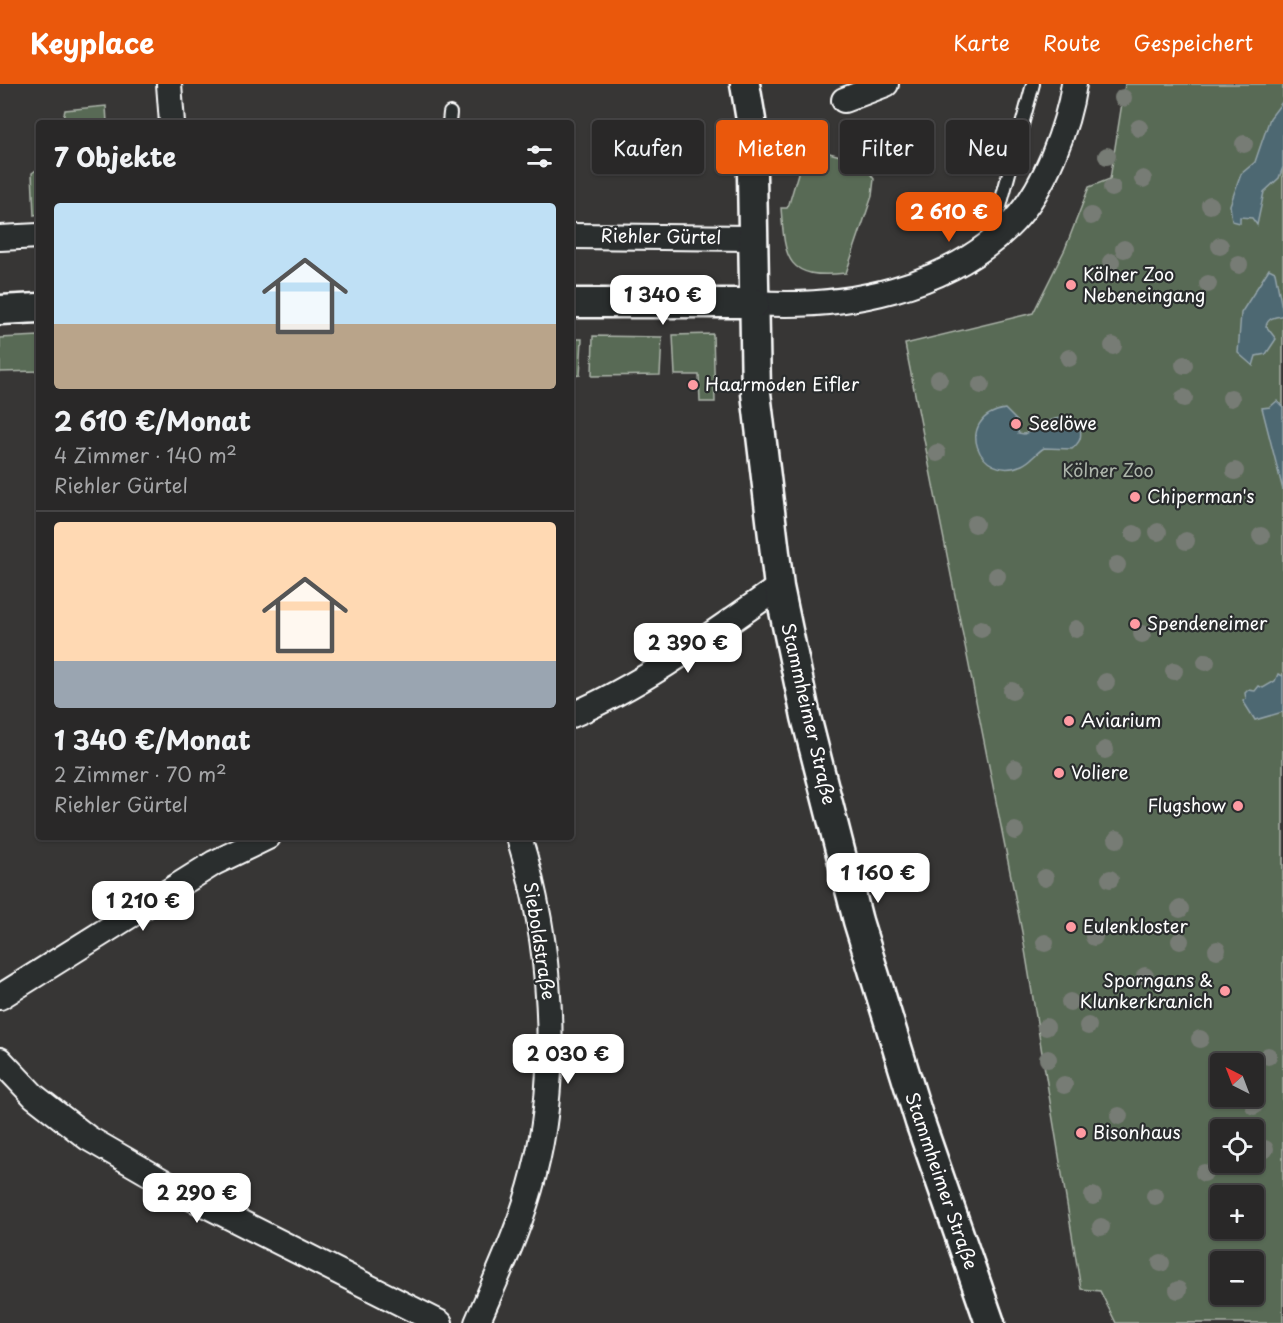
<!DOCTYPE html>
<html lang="de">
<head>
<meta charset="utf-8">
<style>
  :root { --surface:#292828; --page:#313030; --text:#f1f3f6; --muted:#a5a6a8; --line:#454445; --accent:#ea580c }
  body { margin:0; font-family:"Playpen Sans",sans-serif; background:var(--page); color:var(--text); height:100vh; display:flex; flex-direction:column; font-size:22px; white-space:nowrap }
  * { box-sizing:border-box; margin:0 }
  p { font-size:20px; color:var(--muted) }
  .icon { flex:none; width:33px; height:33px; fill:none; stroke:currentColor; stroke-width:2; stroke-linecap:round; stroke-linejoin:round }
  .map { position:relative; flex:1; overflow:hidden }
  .drawer { position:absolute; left:36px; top:36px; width:538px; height:720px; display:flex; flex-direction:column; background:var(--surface); border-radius:6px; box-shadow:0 2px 4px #0004,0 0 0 2px var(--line) }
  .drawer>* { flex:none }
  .hud { position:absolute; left:592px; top:36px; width:570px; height:54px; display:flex; gap:12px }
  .needle { width:39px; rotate:318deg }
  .buttons { position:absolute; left:1210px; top:969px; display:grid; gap:12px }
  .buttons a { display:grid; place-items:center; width:54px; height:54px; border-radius:6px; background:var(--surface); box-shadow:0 2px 4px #0004,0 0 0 2px var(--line); font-size:30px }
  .price { position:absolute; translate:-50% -51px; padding:0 14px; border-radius:12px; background:#fff; color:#222; font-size:20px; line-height:39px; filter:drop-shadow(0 2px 3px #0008) }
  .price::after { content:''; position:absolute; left:50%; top:36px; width:18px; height:14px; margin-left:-9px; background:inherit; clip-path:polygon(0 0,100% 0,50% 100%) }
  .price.active { background:var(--accent); color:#fff }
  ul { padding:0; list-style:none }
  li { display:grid; align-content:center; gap:12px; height:318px; padding:0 18px }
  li+li { border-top:2px solid var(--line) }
  li span { display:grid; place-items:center; height:186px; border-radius:6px; color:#555 }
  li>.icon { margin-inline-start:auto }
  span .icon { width:108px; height:108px; fill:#fffc; stroke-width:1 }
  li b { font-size:26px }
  h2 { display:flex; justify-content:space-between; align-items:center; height:72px; padding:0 18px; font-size:26px }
  .pill { padding:0 21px; border-radius:6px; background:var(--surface); box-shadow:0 2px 4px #0004,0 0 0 2px var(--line); font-size:21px; line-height:54px }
  .pill.active { background:var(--accent); color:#fff }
  header { display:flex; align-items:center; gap:36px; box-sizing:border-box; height:84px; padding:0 30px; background:var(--accent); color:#fff }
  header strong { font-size:28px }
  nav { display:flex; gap:33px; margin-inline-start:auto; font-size:21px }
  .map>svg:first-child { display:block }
</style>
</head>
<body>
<header>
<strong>Keyplace</strong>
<nav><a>Karte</a><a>Route</a><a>Gespeichert</a></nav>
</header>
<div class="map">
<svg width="1283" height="1239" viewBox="0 0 1283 1239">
  <rect width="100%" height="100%" fill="#373635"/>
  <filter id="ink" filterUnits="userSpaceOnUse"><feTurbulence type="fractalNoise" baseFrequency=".0167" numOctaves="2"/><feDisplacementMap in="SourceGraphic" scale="12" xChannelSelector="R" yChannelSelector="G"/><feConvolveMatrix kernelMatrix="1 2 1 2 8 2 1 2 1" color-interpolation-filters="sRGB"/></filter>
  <g filter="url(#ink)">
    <g fill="#586a54" stroke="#acb4aa" stroke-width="1.5" fill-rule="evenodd">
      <path d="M 1125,0 L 1283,0 L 1283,1239 L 1116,1239 L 1100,1207 L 1081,1205 L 1022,848 L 905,260 L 1033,229 L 1065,165 L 1089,103 L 1110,95 ZM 1221,980 L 1254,980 L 1254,1012 L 1221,1012 ZM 1221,1046 L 1254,1046 L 1254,1078 L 1221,1078 ZM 1221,1112 L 1254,1112 L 1254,1144 L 1221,1144 ZM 1221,1178 L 1254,1178 L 1254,1210 L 1221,1210 Z"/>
      <path d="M 106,22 L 107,39 L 62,39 L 65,26 Z"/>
      <path d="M 822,67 L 862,78 L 874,95 L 872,112 L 846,189 C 786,196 785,176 781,124 L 787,124 L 789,120 L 801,79 Z"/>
      <path d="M 39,84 L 39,130 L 34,131 L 32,89 Z"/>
      <path d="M 713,250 L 715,318 L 700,318 L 699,291 L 675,291 L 673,251 Z"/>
      <path d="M 39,252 L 39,287 L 0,288 L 0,254 Z"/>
      <path d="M 593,252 L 662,253 L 660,291 L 592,292 Z"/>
      <path d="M 572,255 L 582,255 L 580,291 L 572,292 Z"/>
    </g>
    <g fill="#4d6772" stroke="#94a4aa" stroke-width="1.5">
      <path d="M 1283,17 L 1283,83 L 1279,94 L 1264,108 L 1257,141 L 1252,134 L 1240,133 L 1240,139 L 1232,137 L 1230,121 L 1241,90 L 1255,78 L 1270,34 Z"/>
      <path d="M 1269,185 L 1275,188 L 1283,229 L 1282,232 C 1274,233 1268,234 1266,242 L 1276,255 L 1266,270 L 1256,272 L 1253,282 L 1238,269 L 1241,229 Z"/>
      <path d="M 1277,317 L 1283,323 L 1283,406 L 1262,324 L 1270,323 Z"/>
      <path d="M 1005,325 L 1019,339 L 1018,349 L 1024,350 C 1045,342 1059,323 1080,343 C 1082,354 1080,358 1072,365 L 1044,364 C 1036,369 1030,378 1022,381 C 978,400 953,333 1005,325 Z"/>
      <path d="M 1278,590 L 1283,592 L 1283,628 L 1255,636 L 1243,617 L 1246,615 L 1245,609 L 1248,606 L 1255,607 L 1259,602 L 1263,604 L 1275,597 Z"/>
    </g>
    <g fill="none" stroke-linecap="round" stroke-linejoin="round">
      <defs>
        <g id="service">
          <path d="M 449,39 L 450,29"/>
          <path d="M 992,152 L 1033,0"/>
        </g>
        <g id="minor">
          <path d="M 169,0 L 172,39"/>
          <path d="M 844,16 L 886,0"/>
          <path d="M 572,152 L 751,154"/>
          <path d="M 0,154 L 39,152"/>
          <path d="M 755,219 C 844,225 950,205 1014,137 C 1044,105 1068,43 1074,0"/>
          <path d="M 572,631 C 646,599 713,549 779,503"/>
          <path d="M 0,913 L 214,779 L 268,753"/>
          <path d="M 0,976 L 34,1012 L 88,1054 L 190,1113 L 440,1239"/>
          <path d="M 477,1239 C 498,1190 521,1142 534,1090 C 561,985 551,857 519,753"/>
        </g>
        <g id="tertiary">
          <path d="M 745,0 L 751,36 L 756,309 L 779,503 L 806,633 L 858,837 L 920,1038 L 990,1239"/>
          <path d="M 572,219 L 755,219"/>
          <path d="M 0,226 L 39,224"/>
        </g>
      </defs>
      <use href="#service" stroke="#fff" stroke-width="16"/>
      <use href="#minor" stroke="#fff" stroke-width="28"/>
      <use href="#tertiary" stroke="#fff" stroke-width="33"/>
      <use href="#service" stroke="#2a2d2e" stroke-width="12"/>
      <use href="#minor" stroke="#2a2d2e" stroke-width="24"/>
      <use href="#tertiary" stroke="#2a2d2e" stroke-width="28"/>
    </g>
    <g fill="#777b75">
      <circle cx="1123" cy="14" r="9"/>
      <circle cx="1139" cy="44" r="9"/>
      <circle cx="1244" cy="60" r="9"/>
      <circle cx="1107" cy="72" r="9"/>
      <circle cx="1143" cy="95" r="9"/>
      <circle cx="1112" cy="104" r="9"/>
      <circle cx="1210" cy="121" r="9"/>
      <circle cx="1091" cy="132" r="9"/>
      <circle cx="1220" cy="162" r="9"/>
      <circle cx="1124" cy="165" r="9"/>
      <circle cx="1111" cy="178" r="9"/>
      <circle cx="1239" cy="181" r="9"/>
      <circle cx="1208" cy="200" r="9"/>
      <circle cx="1113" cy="262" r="9"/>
      <circle cx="1069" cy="274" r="9"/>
      <circle cx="1184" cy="281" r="9"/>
      <circle cx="939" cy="295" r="9"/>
      <circle cx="981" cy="301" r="9"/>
      <circle cx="1184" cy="314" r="9"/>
      <circle cx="1231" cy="314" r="9"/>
      <circle cx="937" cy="369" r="9"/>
      <circle cx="1235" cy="387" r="9"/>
      <circle cx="975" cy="440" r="9"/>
      <circle cx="1158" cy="448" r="9"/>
      <circle cx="1134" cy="450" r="9"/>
      <circle cx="1261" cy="452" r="9"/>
      <circle cx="1186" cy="457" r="9"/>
      <circle cx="1117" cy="481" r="9"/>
      <circle cx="997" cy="492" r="9"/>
      <circle cx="981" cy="545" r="9"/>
      <circle cx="1076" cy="545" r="9"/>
      <circle cx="1142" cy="550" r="9"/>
      <circle cx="1206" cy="578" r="9"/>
      <circle cx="1174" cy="587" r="9"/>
      <circle cx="1106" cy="598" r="9"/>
      <circle cx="1012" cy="607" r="9"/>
      <circle cx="1105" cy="666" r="9"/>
      <circle cx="1015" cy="684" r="9"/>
      <circle cx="1015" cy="747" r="9"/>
      <circle cx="1117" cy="755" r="9"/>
      <circle cx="1045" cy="794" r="9"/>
      <circle cx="1110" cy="795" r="9"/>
      <circle cx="1180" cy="825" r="9"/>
      <circle cx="1094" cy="853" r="9"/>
      <circle cx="1180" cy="857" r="9"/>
      <circle cx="1045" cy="859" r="9"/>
      <circle cx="1217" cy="866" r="9"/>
      <circle cx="1145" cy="892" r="9"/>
      <circle cx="1070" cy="918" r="9"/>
      <circle cx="1088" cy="942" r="9"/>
      <circle cx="1046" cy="943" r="9"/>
      <circle cx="1200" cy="955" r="9"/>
      <circle cx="1268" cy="972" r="9"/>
      <circle cx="1048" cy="975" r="9"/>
      <circle cx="1064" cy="1001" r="9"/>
      <circle cx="1254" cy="1022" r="9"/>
      <circle cx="1119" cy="1032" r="9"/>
      <circle cx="1265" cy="1065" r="9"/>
      <circle cx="1204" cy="1089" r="9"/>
      <circle cx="1093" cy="1112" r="9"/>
      <circle cx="1155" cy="1112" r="9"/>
      <circle cx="1101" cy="1143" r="9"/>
      <circle cx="1161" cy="1179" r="9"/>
      <circle cx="1178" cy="1206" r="9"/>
    </g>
  </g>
  <g fill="#ff9aa2" stroke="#2a2d2e" stroke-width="2">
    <circle cx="1071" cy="201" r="6"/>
    <circle cx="693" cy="301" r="6"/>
    <circle cx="1016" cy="340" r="6"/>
    <circle cx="1135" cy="413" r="6"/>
    <circle cx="1135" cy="540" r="6"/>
    <circle cx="1069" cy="637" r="6"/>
    <circle cx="1059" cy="689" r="6"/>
    <circle cx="1238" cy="722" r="6"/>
    <circle cx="1071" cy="843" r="6"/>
    <circle cx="1225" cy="907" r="6"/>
    <circle cx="1081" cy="1049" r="6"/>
  </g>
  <g text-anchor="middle" stroke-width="4.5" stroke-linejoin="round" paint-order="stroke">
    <g font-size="18" fill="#fff" stroke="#2a2d2e">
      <text transform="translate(661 153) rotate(1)" y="6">Riehler Gürtel</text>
      <text transform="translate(808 630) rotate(77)" y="6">Stammheimer Straße</text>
      <text transform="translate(539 857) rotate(81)" y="6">Sieboldstraße</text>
      <text transform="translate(941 1097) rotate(71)" y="6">Stammheimer Straße</text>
    </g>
    <g font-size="18" fill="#fff" stroke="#2a2d2e" text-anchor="start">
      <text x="1083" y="197">Kölner Zoo<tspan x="1083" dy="21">Nebeneingang</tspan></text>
      <text x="705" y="307">Haarmoden Eifler</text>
      <text x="1028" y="346">Seelöwe</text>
      <text x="1147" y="419">Chiperman's</text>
      <text x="1147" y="546">Spendeneimer</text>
      <text x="1081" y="643">Aviarium</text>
      <text x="1071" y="695">Voliere</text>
      <text x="1226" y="728" text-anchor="end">Flugshow</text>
      <text x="1083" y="849">Eulenkloster</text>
      <text x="1213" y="903" text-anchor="end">Sporngans &amp;<tspan x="1213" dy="21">Klunkerkranich</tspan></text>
      <text x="1093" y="1055">Bisonhaus</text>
    </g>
    <g font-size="18" fill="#acb4aa" stroke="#2a2d2e">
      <text x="1108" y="393">Kölner Zoo</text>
    </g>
  </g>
</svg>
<div class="buttons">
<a><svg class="needle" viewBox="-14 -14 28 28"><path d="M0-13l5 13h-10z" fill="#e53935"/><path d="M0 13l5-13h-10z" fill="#a5a6a8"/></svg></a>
<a><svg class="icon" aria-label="locate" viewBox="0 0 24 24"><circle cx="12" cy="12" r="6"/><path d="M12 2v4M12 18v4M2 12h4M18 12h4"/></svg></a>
<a>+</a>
<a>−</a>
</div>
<b class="price active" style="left:949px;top:159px">2 610 €</b>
<b class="price" style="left:663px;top:242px">1 340 €</b>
<b class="price" style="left:688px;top:590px">2 390 €</b>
<b class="price" style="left:878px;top:820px">1 160 €</b>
<b class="price" style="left:143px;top:848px">1 210 €</b>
<b class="price" style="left:568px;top:1001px">2 030 €</b>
<b class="price" style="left:197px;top:1140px">2 290 €</b>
<div class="hud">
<a class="pill">Kaufen</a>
<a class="pill active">Mieten</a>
<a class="pill">Filter</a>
<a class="pill">Neu</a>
</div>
<section class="drawer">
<h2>7 Objekte<svg class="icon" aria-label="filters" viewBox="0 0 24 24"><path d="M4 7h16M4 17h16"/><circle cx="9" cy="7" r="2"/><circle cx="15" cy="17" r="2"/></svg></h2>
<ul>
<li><span style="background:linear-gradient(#bfe0f5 65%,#b9a48a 0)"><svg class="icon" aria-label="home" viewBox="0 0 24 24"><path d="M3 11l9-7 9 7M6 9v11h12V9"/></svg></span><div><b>2 610 €/Monat</b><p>4 Zimmer · 140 m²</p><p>Riehler Gürtel</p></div></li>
<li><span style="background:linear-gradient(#ffd9b3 75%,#9aa5b1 0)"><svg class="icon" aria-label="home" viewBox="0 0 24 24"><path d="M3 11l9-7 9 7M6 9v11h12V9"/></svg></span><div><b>1 340 €/Monat</b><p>2 Zimmer · 70 m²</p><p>Riehler Gürtel</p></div></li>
</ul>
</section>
</div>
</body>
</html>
